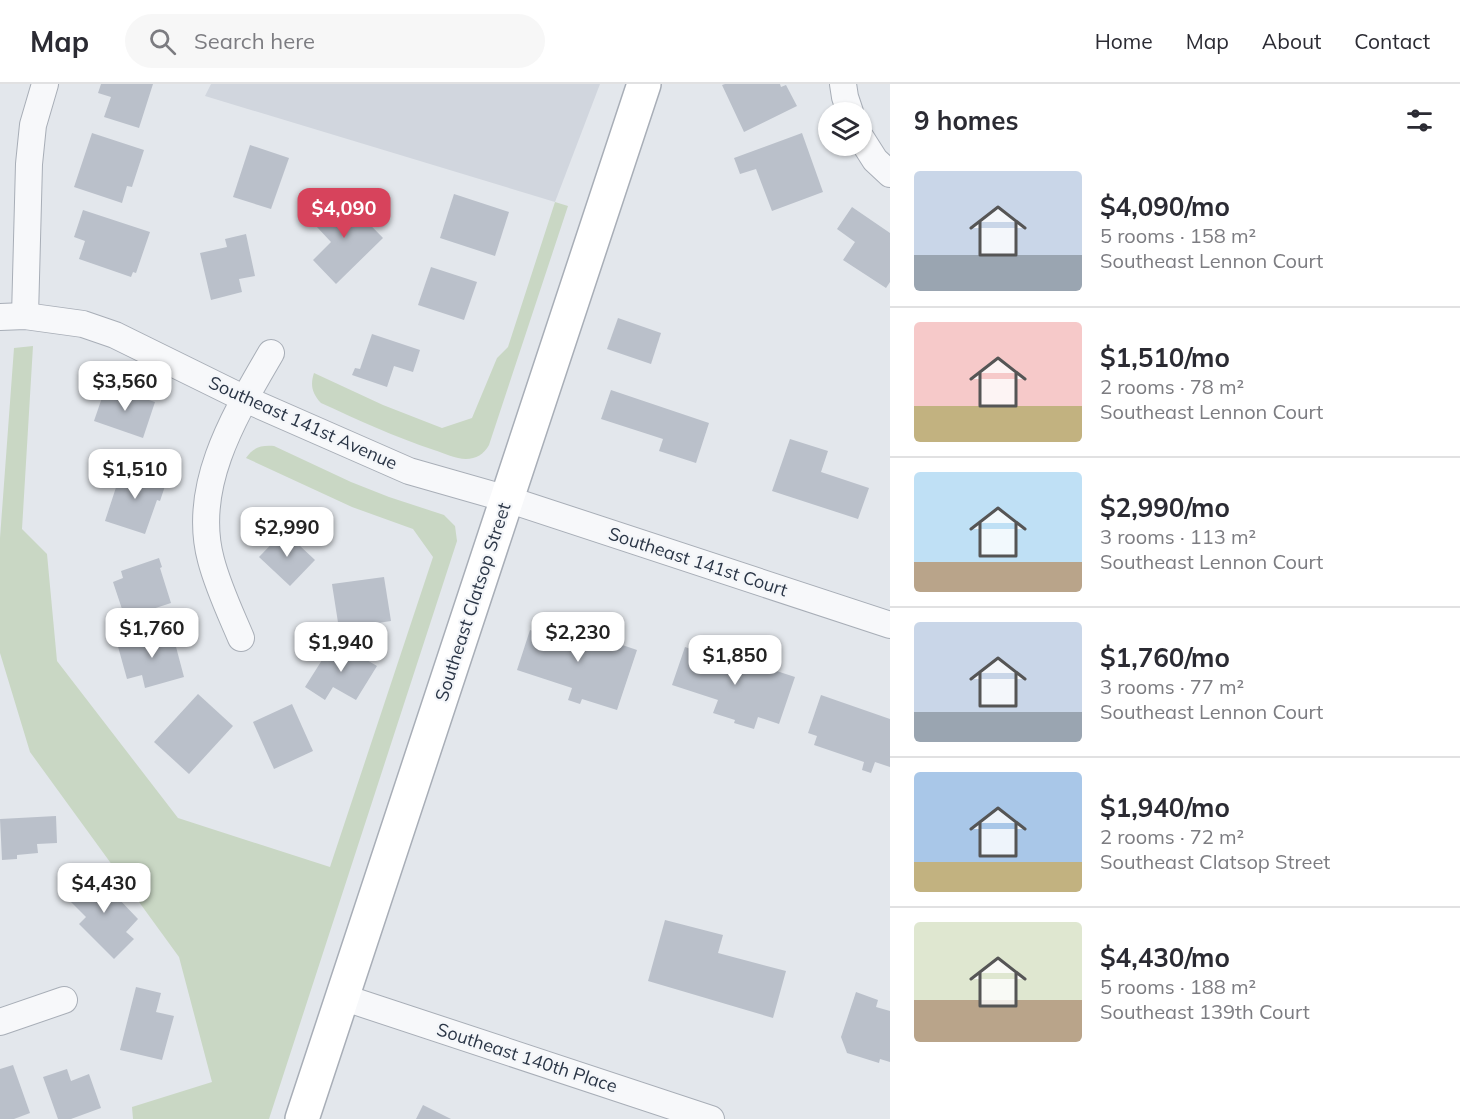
<!DOCTYPE html>
<html lang="en">
<head>
<meta charset="utf-8">
<style>
  :root { --surface:#fff; --page:#f7f7f7; --text:#2b2b33; --muted:#7c7c81; --line:#e1e1e2; --accent:#d7435c }
  body { margin:0; font-family:Mulish,sans-serif; background:var(--page); color:var(--text); height:100vh; display:flex; flex-direction:column; font-size:22px; white-space:nowrap }
  * { box-sizing:border-box; margin:0 }
  p { font-size:20px; color:var(--muted) }
  .icon { flex:none; width:33px; height:33px; fill:none; stroke:currentColor; stroke-width:2; stroke-linecap:round; stroke-linejoin:round }
  .map { position:relative; flex:1; overflow:hidden }
  .details { display:flex; flex-direction:column; background:var(--surface); width:570px }
  .details>* { flex:none }
  .buttons { position:absolute; left:818px; top:18px; display:grid; gap:12px }
  .buttons a { display:grid; place-items:center; width:54px; height:54px; border-radius:50%; background:var(--surface); box-shadow:0 2px 4px #0004; font-size:30px }
  .price { position:absolute; translate:-50% -51px; padding:0 14px; border-radius:12px; background:#fff; color:#222; font-size:20px; line-height:39px; filter:drop-shadow(0 2px 3px #0008) }
  .price::after { content:''; position:absolute; left:50%; top:36px; width:18px; height:14px; margin-left:-9px; background:inherit; clip-path:polygon(0 0,100% 0,50% 100%) }
  .price.on { background:var(--accent); color:#fff }
  ul { padding:0; list-style:none }
  li { display:flex; align-items:center; gap:18px; height:150px; padding:0 24px }
  li+li { border-top:2px solid var(--line) }
  li span { display:grid; place-items:center; flex:none; width:168px; height:120px; border-radius:6px; color:#555 }
  li>.icon { margin-inline-start:auto }
  span .icon { width:72px; height:72px; fill:#fffc; stroke-width:1 }
  li b { font-size:26px }
  h2 { display:flex; justify-content:space-between; align-items:center; height:72px; padding:0 24px; font-size:26px }
  header { display:flex; align-items:center; gap:36px; box-sizing:border-box; height:84px; padding:0 30px; background:var(--surface); border-bottom:2px solid var(--line) }
  header strong { font-size:28px }
  nav { display:flex; gap:33px; margin-inline-start:auto; font-size:21px }
  .search { width:420px; height:54px; background:var(--page); display:flex; align-items:center; gap:15px; box-sizing:border-box; padding:0 21px; border-radius:33px; color:var(--muted); font-size:22px }
  main { display:flex; flex:1; min-height:0 }
  .map>svg:first-child { display:block }
</style>
</head>
<body>
<header>
<strong>Map</strong>
<div class="search"><svg class="icon" aria-label="search" viewBox="0 0 24 24"><circle cx="10" cy="10" r="6"/><path d="M15 15l6 6"/></svg>Search here</div>
<nav><a>Home</a><a>Map</a><a>About</a><a>Contact</a></nav>
</header>
<main>
<div class="map">
<svg width="890" height="1035" viewBox="0 0 890 1035">
  <rect width="100%" height="100%" fill="#e3e7ec"/>
  <path fill="#d1d6de" d="M 211,0 L 600,0 L 555,118 L 205,12 Z"/>
  <g fill="#c9d7c4">
    <path d="M 555,118 L 568,122 L 489,361 C 484,370 476,375 466,375 C 456,375 444,369 434,366 C 395,353 358,336 321,319 C 312,309 310,301 314,289 L 383,321 L 442,344 L 472,334 L 497,274 L 508,263 Z"/>
    <path d="M 33,262 L 22,445 L 47,470 L 57,577 L 178,734 L 330,783 L 433,473 L 413,445 L 352,423 L 246,374 C 253,363 262,361 274,362 L 351,398 L 389,413 L 444,431 L 455,442 L 457,457 L 269,1035 L 133,1035 L 132,1023 L 212,998 L 179,873 L 30,668 L 0,569 L 0,454 L 14,264 Z"/>
  </g>
  <g fill="#bac0ca">
    <path d="M 101,0 L 153,0 L 139,44 L 104,33 L 111,13 L 98,9 Z"/>
    <path d="M 725,0 L 780,0 L 781,3 L 786,1 L 797,22 L 744,48 L 722,1 Z"/>
    <path d="M 92,49 L 144,66 L 132,103 L 127,102 L 122,119 L 74,103 Z"/>
    <path d="M 802,49 L 823,108 L 772,127 L 756,85 L 740,90 L 734,74 Z"/>
    <path d="M 250,61 L 289,74 L 271,125 L 233,113 Z"/>
    <path d="M 340,110 L 383,154 L 336,200 L 313,176 L 331,158 L 316,142 L 321,137 L 317,133 Z"/>
    <path d="M 454,110 L 509,128 L 495,172 L 440,154 Z"/>
    <path d="M 852,123 L 890,149 L 890,198 L 886,204 L 843,176 L 855,158 L 837,145 Z"/>
    <path d="M 83,126 L 150,148 L 136,189 L 133,188 L 131,193 L 79,175 L 85,157 L 74,153 Z"/>
    <path d="M 246,150 L 255,192 L 239,195 L 242,208 L 211,216 L 200,169 L 227,163 L 225,155 Z"/>
    <path d="M 431,183 L 477,198 L 464,236 L 418,221 Z"/>
    <path d="M 618,234 L 661,249 L 651,280 L 607,265 Z"/>
    <path d="M 372,250 L 420,266 L 413,288 L 394,282 L 387,303 L 352,291 L 355,284 L 360,285 Z"/>
    <path d="M 106,302 L 155,318 L 143,354 L 94,337 Z"/>
    <path d="M 611,306 L 709,339 L 696,379 L 659,367 L 663,355 L 601,335 Z"/>
    <path d="M 790,355 L 828,367 L 821,388 L 869,404 L 858,435 L 772,407 Z"/>
    <path d="M 123,382 L 167,396 L 160,417 L 157,416 L 145,450 L 105,437 Z"/>
    <path d="M 284,447 L 315,476 L 290,502 L 259,473 Z"/>
    <path d="M 159,474 L 162,483 L 160,484 L 171,519 L 125,534 L 113,498 L 123,494 L 121,487 Z"/>
    <path d="M 384,493 L 391,537 L 339,545 L 332,500 Z"/>
    <path d="M 540,533 L 637,566 L 617,626 L 582,615 L 580,620 L 568,616 L 572,604 L 517,586 L 530,546 L 535,548 Z"/>
    <path d="M 171,544 L 184,593 L 145,604 L 142,591 L 127,595 L 117,559 L 144,552 L 146,559 L 160,555 L 158,548 Z"/>
    <path d="M 334,557 L 377,582 L 356,616 L 333,603 L 325,616 L 305,603 Z"/>
    <path d="M 685,563 L 715,573 L 716,567 L 795,593 L 779,640 L 758,633 L 754,645 L 734,639 L 735,636 L 713,629 L 718,616 L 672,601 Z"/>
    <path d="M 198,610 L 233,642 L 189,690 L 154,658 Z"/>
    <path d="M 821,611 L 890,635 L 890,683 L 875,678 L 871,689 L 862,686 L 864,678 L 814,661 L 817,652 L 808,649 Z"/>
    <path d="M 292,620 L 313,667 L 274,685 L 253,638 Z"/>
    <path d="M 56,732 L 57,759 L 37,760 L 38,769 L 17,771 L 17,775 L 2,776 L 0,735 Z"/>
    <path d="M 98,786 L 120,808 L 116,812 L 138,835 L 126,848 L 134,855 L 114,875 L 79,840 L 86,833 L 68,815 Z"/>
    <path d="M 665,836 L 723,851 L 718,869 L 786,887 L 773,934 L 648,897 Z"/>
    <path d="M 136,903 L 161,909 L 156,928 L 174,932 L 162,976 L 120,966 Z"/>
    <path d="M 856,908 L 878,916 L 876,923 L 890,927 L 890,978 L 880,975 L 879,979 L 847,969 L 841,953 Z"/>
    <path d="M 13,981 L 30,1029 L 14,1035 L 0,1035 L 0,985 Z"/>
    <path d="M 67,985 L 71,997 L 89,990 L 101,1024 L 71,1035 L 58,1035 L 43,993 Z"/>
    <path d="M 423,1021 L 451,1035 L 416,1035 Z"/>
  </g>
  <g fill="none" stroke-linecap="round" stroke-linejoin="round">
    <defs>
      <g id="street">
        <path d="M 843,0 L 845,13 L 850,28"/>
        <path d="M 861,54 L 875,76 L 890,90"/>
        <path d="M 25,232 L 29,80 L 33,41 L 45,0"/>
        <path d="M 0,233 L 25,232 L 83,240 L 115,251 L 245,315 L 409,387 L 507,415 L 890,541"/>
        <path d="M 241,554 C 230,528 218,503 211,476 C 191,402 235,331 271,269"/>
        <path d="M 342,913 L 711,1035"/>
        <path d="M 0,938 L 64,916"/>
      </g>
      <path id="secondary" d="M 302,1035 L 644,0"/>
    </defs>
    <use href="#street" stroke="#a8aeb7" stroke-width="28"/>
    <use href="#secondary" stroke="#a8aeb7" stroke-width="36"/>
    <use href="#street" stroke="#f7f8fa" stroke-width="26"/>
    <use href="#secondary" stroke="#fff" stroke-width="33"/>
  </g>
  <g text-anchor="middle" stroke-width="4.5" stroke-linejoin="round" paint-order="stroke">
    <g font-size="18" fill="#2a3546" stroke="#f4f6f9">
      <text transform="translate(303 339) rotate(24)" y="6">Southeast 141st Avenue</text>
      <text transform="translate(698 478) rotate(18)" y="6">Southeast 141st Court</text>
      <text transform="translate(473 518) rotate(-72)" y="6">Southeast Clatsop Street</text>
      <text transform="translate(527 974) rotate(18)" y="6">Southeast 140th Place</text>
    </g>
  </g>
</svg>
<div class="buttons">
<a><svg class="icon" aria-label="layers" viewBox="0 0 24 24"><path d="M12 4l9 5-9 5-9-5zM3 14l9 5 9-5"/></svg></a>
</div>
<b class="price on" style="left:344px;top:155px">$4,090</b>
<b class="price" style="left:125px;top:328px">$3,560</b>
<b class="price" style="left:135px;top:416px">$1,510</b>
<b class="price" style="left:287px;top:474px">$2,990</b>
<b class="price" style="left:152px;top:575px">$1,760</b>
<b class="price" style="left:578px;top:579px">$2,230</b>
<b class="price" style="left:341px;top:589px">$1,940</b>
<b class="price" style="left:735px;top:602px">$1,850</b>
<b class="price" style="left:104px;top:830px">$4,430</b>
</div>
<section class="details">
<h2>9 homes<svg class="icon" aria-label="filters" viewBox="0 0 24 24"><path d="M4 7h16M4 17h16"/><circle cx="9" cy="7" r="2"/><circle cx="15" cy="17" r="2"/></svg></h2>
<ul>
<li><span style="background:linear-gradient(#c9d6e8 70%,#9aa5b1 0)"><svg class="icon" aria-label="home" viewBox="0 0 24 24"><path d="M3 11l9-7 9 7M6 9v11h12V9"/></svg></span><div><b>$4,090/mo</b><p>5 rooms · 158 m²</p><p>Southeast Lennon Court</p></div></li>
<li><span style="background:linear-gradient(#f6c9c9 70%,#c2b280 0)"><svg class="icon" aria-label="home" viewBox="0 0 24 24"><path d="M3 11l9-7 9 7M6 9v11h12V9"/></svg></span><div><b>$1,510/mo</b><p>2 rooms · 78 m²</p><p>Southeast Lennon Court</p></div></li>
<li><span style="background:linear-gradient(#bfe0f5 75%,#b9a48a 0)"><svg class="icon" aria-label="home" viewBox="0 0 24 24"><path d="M3 11l9-7 9 7M6 9v11h12V9"/></svg></span><div><b>$2,990/mo</b><p>3 rooms · 113 m²</p><p>Southeast Lennon Court</p></div></li>
<li><span style="background:linear-gradient(#c9d6e8 75%,#9aa5b1 0)"><svg class="icon" aria-label="home" viewBox="0 0 24 24"><path d="M3 11l9-7 9 7M6 9v11h12V9"/></svg></span><div><b>$1,760/mo</b><p>3 rooms · 77 m²</p><p>Southeast Lennon Court</p></div></li>
<li><span style="background:linear-gradient(#a9c7e8 75%,#c2b280 0)"><svg class="icon" aria-label="home" viewBox="0 0 24 24"><path d="M3 11l9-7 9 7M6 9v11h12V9"/></svg></span><div><b>$1,940/mo</b><p>2 rooms · 72 m²</p><p>Southeast Clatsop Street</p></div></li>
<li><span style="background:linear-gradient(#dfe7d0 65%,#b9a48a 0)"><svg class="icon" aria-label="home" viewBox="0 0 24 24"><path d="M3 11l9-7 9 7M6 9v11h12V9"/></svg></span><div><b>$4,430/mo</b><p>5 rooms · 188 m²</p><p>Southeast 139th Court</p></div></li>
</ul>
</section>
</main>
</body>
</html>
